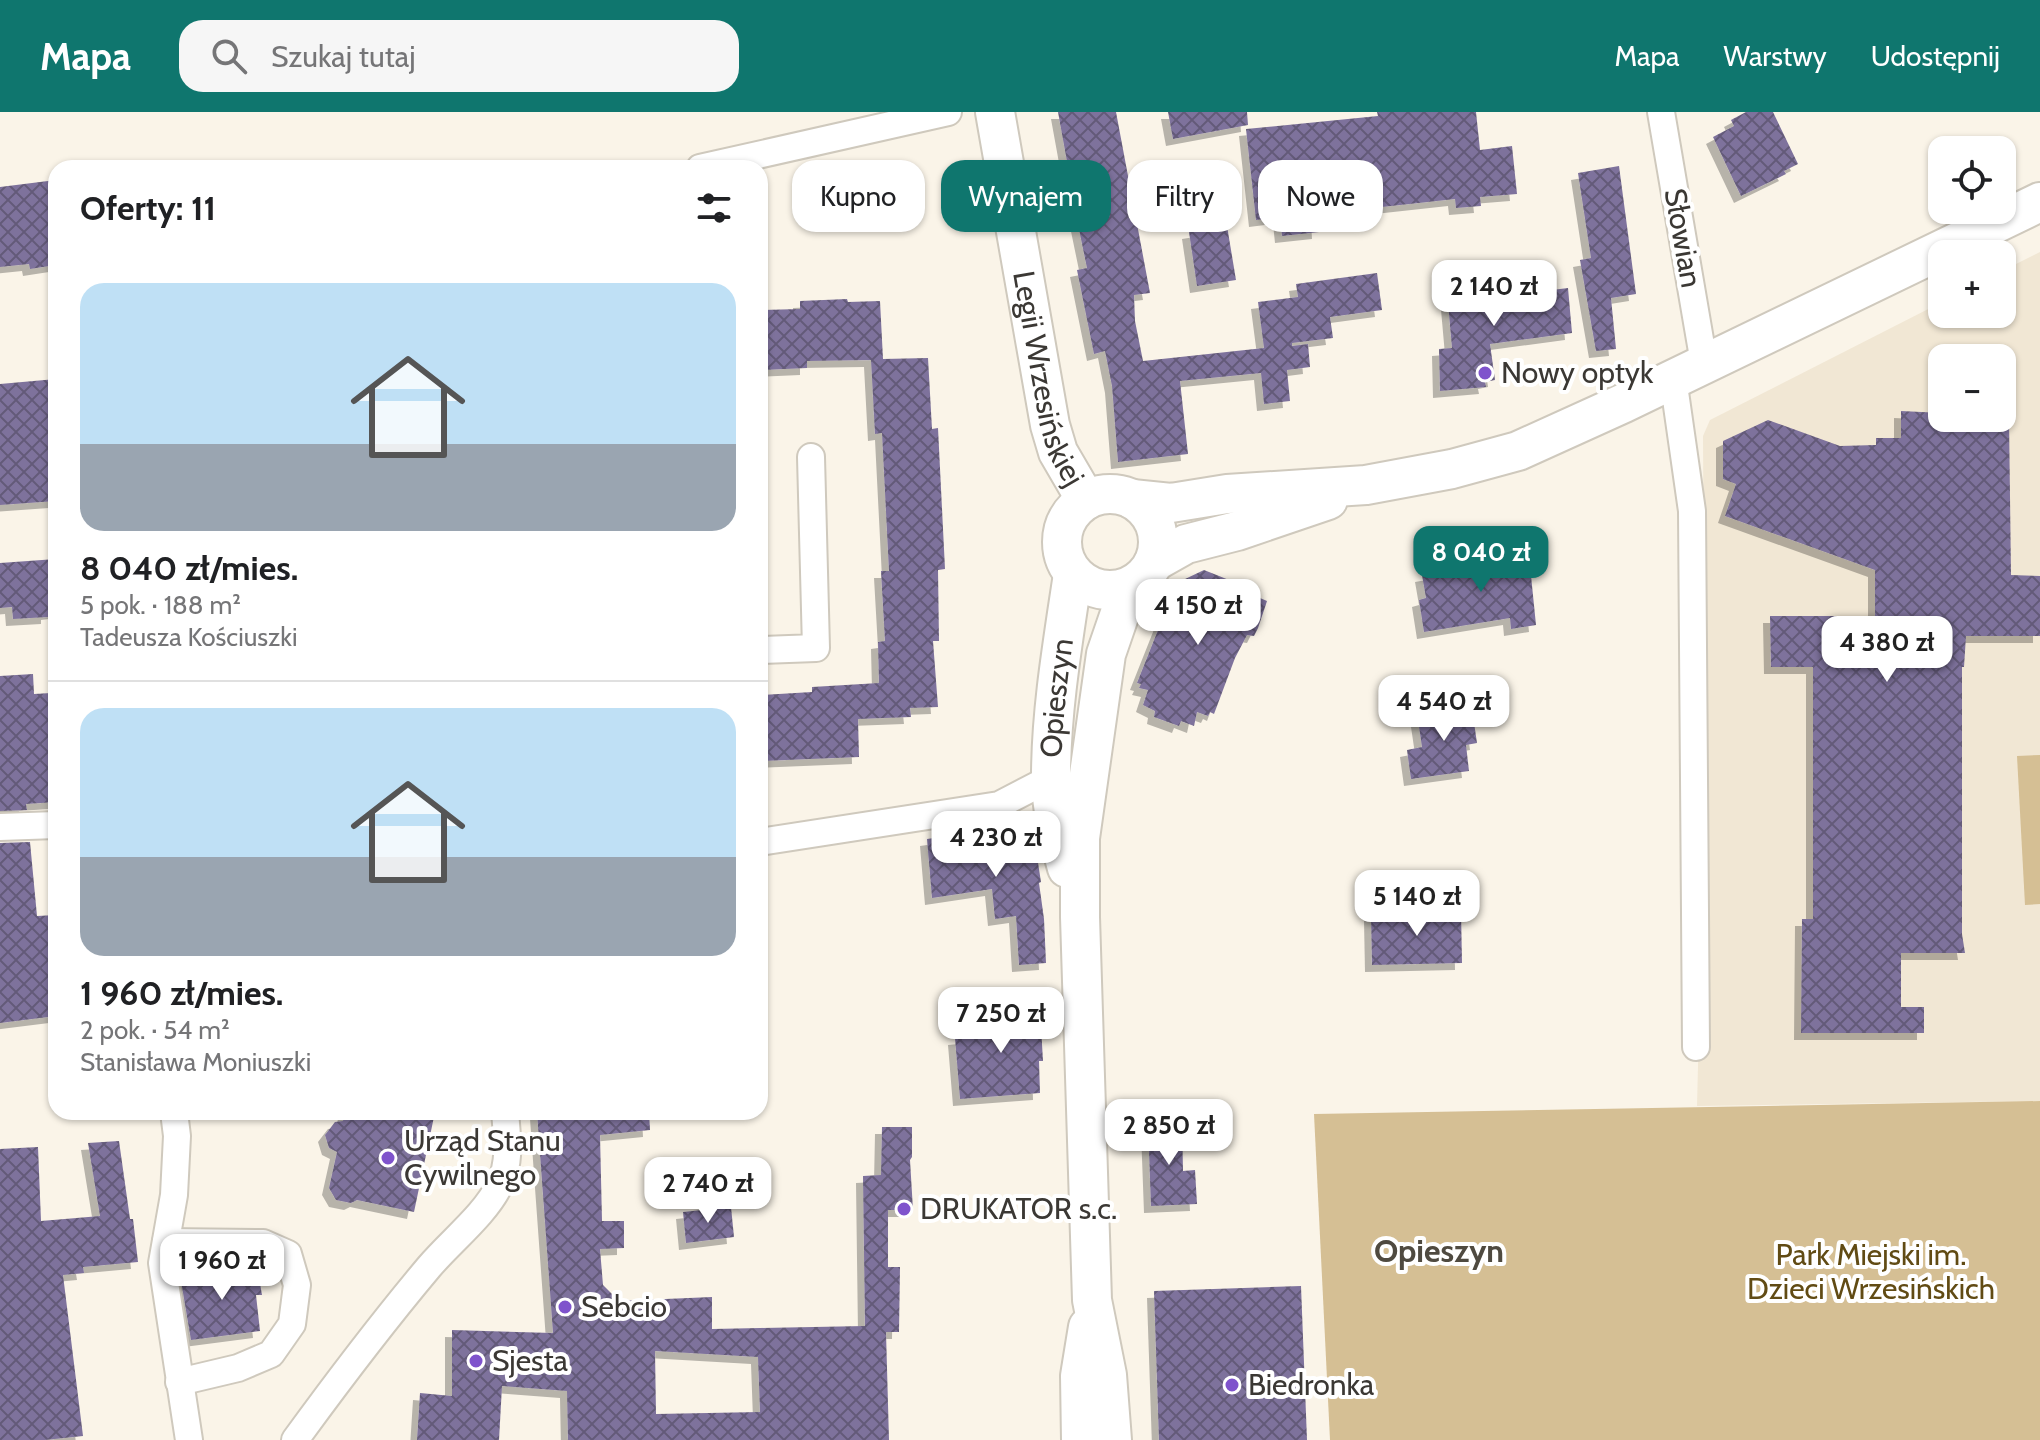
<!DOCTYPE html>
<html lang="pl">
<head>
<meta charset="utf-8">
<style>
  :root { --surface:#fff; --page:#f6f6f6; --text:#202124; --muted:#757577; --line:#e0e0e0; --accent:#0f766e }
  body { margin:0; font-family:Cabin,sans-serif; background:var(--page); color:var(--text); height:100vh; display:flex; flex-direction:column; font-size:30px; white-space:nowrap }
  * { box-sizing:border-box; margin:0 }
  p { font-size:26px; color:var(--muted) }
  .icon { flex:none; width:44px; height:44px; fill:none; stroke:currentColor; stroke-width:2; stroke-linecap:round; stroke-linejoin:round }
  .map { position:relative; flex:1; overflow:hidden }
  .drawer { position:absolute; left:48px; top:48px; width:720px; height:960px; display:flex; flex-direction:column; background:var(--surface); border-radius:24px; box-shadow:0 2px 6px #0004 }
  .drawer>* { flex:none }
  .banner { position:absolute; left:792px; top:48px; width:760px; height:72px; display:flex; gap:16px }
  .controls { position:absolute; left:1928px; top:24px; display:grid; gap:16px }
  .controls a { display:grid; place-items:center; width:88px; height:88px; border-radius:16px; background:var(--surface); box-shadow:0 2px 6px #0004; font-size:40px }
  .price { position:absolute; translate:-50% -68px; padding:0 18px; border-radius:16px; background:#fff; color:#222; font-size:26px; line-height:52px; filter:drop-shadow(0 2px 4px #0008) }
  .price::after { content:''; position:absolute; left:50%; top:48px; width:24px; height:18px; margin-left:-12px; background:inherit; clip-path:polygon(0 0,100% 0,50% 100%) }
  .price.selected { background:var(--accent); color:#fff }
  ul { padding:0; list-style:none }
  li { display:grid; align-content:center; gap:16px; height:424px; padding:0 32px }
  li+li { border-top:2px solid var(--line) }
  li span { display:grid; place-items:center; height:248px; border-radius:24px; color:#555 }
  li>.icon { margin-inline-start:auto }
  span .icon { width:144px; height:144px; fill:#fffc; stroke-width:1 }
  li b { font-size:34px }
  h2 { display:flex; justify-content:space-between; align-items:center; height:96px; padding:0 32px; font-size:34px }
  .tag { padding:0 28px; border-radius:24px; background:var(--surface); box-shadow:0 2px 6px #0004; font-size:28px; line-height:72px }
  .tag.selected { background:var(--accent); color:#fff }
  header { display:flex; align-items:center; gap:48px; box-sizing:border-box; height:112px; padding:0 40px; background:var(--accent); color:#fff }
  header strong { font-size:38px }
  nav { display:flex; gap:44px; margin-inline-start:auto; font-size:28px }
  .search { width:560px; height:72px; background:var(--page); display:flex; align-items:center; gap:20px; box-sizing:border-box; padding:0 28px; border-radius:24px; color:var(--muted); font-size:30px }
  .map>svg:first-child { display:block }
</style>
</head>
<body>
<header>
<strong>Mapa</strong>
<div class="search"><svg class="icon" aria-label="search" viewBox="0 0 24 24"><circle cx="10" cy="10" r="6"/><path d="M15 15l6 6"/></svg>Szukaj tutaj</div>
<nav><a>Mapa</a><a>Warstwy</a><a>Udostępnij</a></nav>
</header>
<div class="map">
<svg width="2040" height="1328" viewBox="0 0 2040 1328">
  <defs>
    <pattern id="building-cross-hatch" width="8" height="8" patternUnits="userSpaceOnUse" patternTransform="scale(2)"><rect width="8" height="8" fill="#7e729c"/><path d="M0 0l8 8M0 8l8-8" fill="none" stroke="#635a79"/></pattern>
    <filter id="shadow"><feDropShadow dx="-7" dy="7" stdDeviation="0" flood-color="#0004"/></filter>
  </defs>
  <rect width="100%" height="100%" fill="#faf4e8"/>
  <path fill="#f1e7d4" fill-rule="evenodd" d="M 2040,140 L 2040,989 L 1697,994 L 1705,677 L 1703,324 L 1710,308 L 1942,190 L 1942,202 L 2002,202 L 2002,159 ZM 1942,246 L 2002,246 L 2002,306 L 1942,306 Z"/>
  <g fill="#d5bf94">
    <path d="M 2040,643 L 2040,792 L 2025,793 L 2017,644 Z"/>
    <path d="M 2040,989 L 2040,1328 L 1330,1328 L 1314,1002 Z"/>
  </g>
  <g fill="url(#building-cross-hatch)" fill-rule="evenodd" filter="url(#shadow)">
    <path d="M 1058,0 L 1116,0 L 1150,181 L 1134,183 L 1135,209 L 1143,249 L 1264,236 L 1258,190 L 1298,185 L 1296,172 L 1377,161 L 1382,198 L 1330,205 L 1333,226 L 1292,231 L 1292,234 L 1308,232 L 1310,255 L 1287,258 L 1290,289 L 1264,292 L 1261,261 L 1180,269 L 1188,342 L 1118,350 L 1112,274 L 1105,239 L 1094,242 L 1077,158 L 1087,156 L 1075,98 L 1036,106 L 1032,83 L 1069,75 L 1067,67 L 1070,66 Z"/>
    <path d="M 1168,0 L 1247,0 L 1248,13 L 1173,27 Z"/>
    <path d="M 1377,0 L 1476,0 L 1480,38 L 1512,34 L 1517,82 L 1480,85 L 1481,94 L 1456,96 L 1455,87 L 1318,102 L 1319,120 L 1282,124 L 1280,105 L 1256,108 L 1246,17 L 1378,4 Z"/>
    <path d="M 1746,0 L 1773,0 L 1798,52 L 1784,59 L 1786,62 L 1741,84 L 1713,25 L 1734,14 L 1731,8 Z"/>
    <path d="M 1619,54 L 1636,182 L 1611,186 L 1616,237 L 1596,239 L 1580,148 L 1591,146 L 1578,61 Z"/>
    <path d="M 56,68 L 56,153 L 30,157 L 29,152 L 0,155 L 0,75 Z"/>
    <path d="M 1227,114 L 1236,168 L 1197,174 L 1189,120 Z"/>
    <path d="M 1486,165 L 1488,186 L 1568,176 L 1572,221 L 1490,232 L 1495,268 L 1485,270 L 1486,275 L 1440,279 L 1439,237 L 1452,236 L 1446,168 Z"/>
    <path d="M 847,187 L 848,190 L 880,189 L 883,247 L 928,246 L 932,317 L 938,316 L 945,457 L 938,458 L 939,529 L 933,529 L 938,595 L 910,596 L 911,605 L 858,607 L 859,645 L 760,649 L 760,583 L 812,580 L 812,575 L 879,571 L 878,530 L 885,529 L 881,459 L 889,459 L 882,321 L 875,322 L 871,248 L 807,249 L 807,256 L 760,258 L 760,198 L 800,197 L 800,189 Z"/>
    <path d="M 56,267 L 56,389 L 0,393 L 0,272 Z"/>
    <path d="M 1901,299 L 1942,301 L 1942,306 L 2009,306 L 2011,463 L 2040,464 L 2040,524 L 1966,524 L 1964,555 L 1962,555 L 1962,822 L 1965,841 L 1901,841 L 1901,895 L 1924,895 L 1924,921 L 1801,921 L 1802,807 L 1813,807 L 1813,555 L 1771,555 L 1770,504 L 1875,504 L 1875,458 L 1725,404 L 1736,372 L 1723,367 L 1723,329 L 1768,308 L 1840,334 L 1876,333 L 1876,326 L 1901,326 Z"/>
    <path d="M 1528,434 L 1536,513 L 1511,517 L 1510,506 L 1424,520 L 1419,488 L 1426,486 L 1422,463 L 1501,449 L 1500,439 Z"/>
    <path d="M 56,447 L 56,500 L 48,501 L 48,505 L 13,507 L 12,495 L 0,496 L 0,451 Z"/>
    <path d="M 1204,458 L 1244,474 L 1246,480 L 1267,489 L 1258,516 L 1254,524 L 1247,523 L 1235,546 L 1214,602 L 1210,600 L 1208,604 L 1197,600 L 1194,614 L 1181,609 L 1179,614 L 1154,605 L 1155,599 L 1143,593 L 1148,578 L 1139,576 L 1141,572 L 1137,571 L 1162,508 L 1166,508 L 1177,471 L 1181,472 L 1183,468 Z"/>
    <path d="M 33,562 L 34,582 L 51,581 L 56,628 L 56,690 L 26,692 L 27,698 L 0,699 L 0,564 Z"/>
    <path d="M 1471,590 L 1477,631 L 1466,633 L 1469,659 L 1411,667 L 1407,638 L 1422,635 L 1418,608 L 1444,604 L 1442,594 Z"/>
    <path d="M 1032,712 L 1041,770 L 1039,771 L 1044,807 L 1046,851 L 1019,853 L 1016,804 L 995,807 L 992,777 L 932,786 L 927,727 Z"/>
    <path d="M 30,730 L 37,804 L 56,803 L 56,904 L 0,911 L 0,731 Z"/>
    <path d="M 1461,799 L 1462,851 L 1372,853 L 1371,802 Z"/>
    <path d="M 974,897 L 1040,898 L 1043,949 L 1039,949 L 1040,981 L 960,987 L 955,926 L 976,924 Z"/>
    <path d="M 345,1000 L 435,1000 L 414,1100 L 357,1088 L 351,1091 L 336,1088 L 329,1076 L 337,1040 L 329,1036 L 325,1023 L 335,1010 L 343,1009 Z"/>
    <path d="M 537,1000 L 649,1000 L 650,1018 L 600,1023 L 602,1109 L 624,1109 L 624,1136 L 600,1137 L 603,1173 L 619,1189 L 712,1185 L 712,1217 L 865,1214 L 863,1064 L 881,1063 L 882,1015 L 912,1015 L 912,1045 L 910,1048 L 913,1098 L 888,1098 L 888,1155 L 900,1155 L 899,1220 L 886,1220 L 889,1328 L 568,1328 L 567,1279 L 502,1274 L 499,1328 L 417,1328 L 420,1281 L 452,1284 L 452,1218 L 553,1221 ZM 655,1239 L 758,1245 L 760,1300 L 656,1302 Z"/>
    <path d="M 1182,1011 L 1183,1059 L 1195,1058 L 1197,1092 L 1151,1094 L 1148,1012 Z"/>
    <path d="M 119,1029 L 130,1107 L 133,1107 L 138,1150 L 83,1155 L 84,1161 L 63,1163 L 83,1324 L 45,1328 L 0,1328 L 0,1037 L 38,1035 L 41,1109 L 100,1104 L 88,1031 Z"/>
    <path d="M 731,1095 L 734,1125 L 686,1131 L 683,1100 Z"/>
    <path d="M 257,1154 L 262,1183 L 256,1183 L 260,1219 L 191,1228 L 180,1163 Z"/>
    <path d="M 1301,1174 L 1307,1328 L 1159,1328 L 1154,1179 Z"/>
  </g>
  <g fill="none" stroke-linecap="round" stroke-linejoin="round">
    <defs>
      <g id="street">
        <path d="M 1661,0 L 1704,251"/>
        <path d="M 700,56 L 948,0"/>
        <path d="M 1673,266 L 1692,399 L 1696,935"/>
        <path d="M 760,538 L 816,536 L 811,345"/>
        <path d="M 0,715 L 56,713"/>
        <path d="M 760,730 L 999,693 L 1051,666"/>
        <path d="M 174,1000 L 177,1024 L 174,1083 L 162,1151 L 189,1328"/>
        <path d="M 166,1130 L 263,1131 L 288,1142 L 297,1173 L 292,1212 L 271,1242 L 238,1256 L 179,1270"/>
        <path d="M 295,1328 C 338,1269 382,1211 429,1155 C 452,1128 485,1103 500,1072 C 511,1048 507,1025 505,1000"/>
      </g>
      <g id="secondary">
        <path id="s1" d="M 995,0 L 1050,313 L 1058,340 L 1086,388"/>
        <circle cx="1110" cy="430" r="48"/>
        <path d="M 1132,387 L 1171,391 L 1227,382 L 1366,373 L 1452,357 L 1518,339 L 1624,291 L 2040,90"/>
        <path d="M 1154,450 L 1186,432 L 1237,419 L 1328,388"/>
        <path id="s2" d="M 1067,756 C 1059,727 1051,696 1051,665 C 1051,598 1063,529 1073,462"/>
        <path d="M 1081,1328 L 1080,1264 L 1088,1215"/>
        <path d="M 1112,1328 L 1107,1263 L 1092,1188 L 1080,805 L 1080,726 L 1106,542 L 1129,475"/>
      </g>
    </defs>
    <use href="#street" stroke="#cfc9bd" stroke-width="30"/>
    <use href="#secondary" stroke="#cfc9bd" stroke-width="42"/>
    <use href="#street" stroke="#fff" stroke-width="26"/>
    <use href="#secondary" stroke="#fff" stroke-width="38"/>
  </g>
  <g fill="#7f53cc" stroke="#fff" stroke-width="3">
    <circle cx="1485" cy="261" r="8"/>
    <circle cx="388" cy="1046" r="8"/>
    <circle cx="904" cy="1097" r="8"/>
    <circle cx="565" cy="1195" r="8"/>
    <circle cx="476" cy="1249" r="8"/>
    <circle cx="1232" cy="1273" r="8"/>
  </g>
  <g text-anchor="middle" stroke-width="8" stroke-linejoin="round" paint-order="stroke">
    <g font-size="30" fill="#3b3834" stroke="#fff">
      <text transform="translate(1683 126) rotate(80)" y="10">Słowian</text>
      <text dy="10" stroke="none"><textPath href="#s1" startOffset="272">Legii Wrzesińskiej</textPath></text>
      <text dy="10" stroke="none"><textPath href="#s2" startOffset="172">Opieszyn</textPath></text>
    </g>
    <g font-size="30" fill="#3b3834" stroke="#fff" text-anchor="start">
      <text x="1501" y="271">Nowy optyk</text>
      <text x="404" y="1039">Urząd Stanu<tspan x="404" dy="34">Cywilnego</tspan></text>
      <text x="920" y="1107">DRUKATOR s.c.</text>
      <text x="581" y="1205">Sebcio</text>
      <text x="492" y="1259">Sjesta</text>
      <text x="1248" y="1283">Biedronka</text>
    </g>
    <g font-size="30" fill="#614b14" stroke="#fff">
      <text x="1871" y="1153">Park Miejski im.<tspan x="1871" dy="34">Dzieci Wrzesińskich</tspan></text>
    </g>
    <g font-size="32" font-weight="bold" fill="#4f4a40" stroke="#fff">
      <text x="1439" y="1150">Opieszyn</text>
    </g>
  </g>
</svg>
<div class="controls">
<a><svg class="icon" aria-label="locate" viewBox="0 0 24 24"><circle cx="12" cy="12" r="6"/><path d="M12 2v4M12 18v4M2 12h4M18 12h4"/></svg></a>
<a>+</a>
<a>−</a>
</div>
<b class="price" style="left:1494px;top:216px">2 140 zł</b>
<b class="price selected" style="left:1481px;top:482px">8 040 zł</b>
<b class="price" style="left:1198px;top:535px">4 150 zł</b>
<b class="price" style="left:1887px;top:572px">4 380 zł</b>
<b class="price" style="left:1444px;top:631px">4 540 zł</b>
<b class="price" style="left:996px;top:767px">4 230 zł</b>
<b class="price" style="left:1417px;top:826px">5 140 zł</b>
<b class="price" style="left:1001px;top:943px">7 250 zł</b>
<b class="price" style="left:1169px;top:1055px">2 850 zł</b>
<b class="price" style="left:708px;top:1113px">2 740 zł</b>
<b class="price" style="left:222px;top:1190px">1 960 zł</b>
<div class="banner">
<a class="tag">Kupno</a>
<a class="tag selected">Wynajem</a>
<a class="tag">Filtry</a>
<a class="tag">Nowe</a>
</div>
<section class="drawer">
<h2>Oferty: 11<svg class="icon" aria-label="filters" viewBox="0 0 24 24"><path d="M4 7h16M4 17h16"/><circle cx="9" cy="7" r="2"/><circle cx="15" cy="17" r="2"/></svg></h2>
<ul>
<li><span style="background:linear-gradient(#bfe0f5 65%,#9aa5b1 0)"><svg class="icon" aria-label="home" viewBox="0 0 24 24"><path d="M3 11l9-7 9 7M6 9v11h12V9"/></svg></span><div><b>8 040 zł/mies.</b><p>5 pok. · 188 m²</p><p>Tadeusza Kościuszki</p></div></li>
<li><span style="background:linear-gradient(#bfe0f5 60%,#9aa5b1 0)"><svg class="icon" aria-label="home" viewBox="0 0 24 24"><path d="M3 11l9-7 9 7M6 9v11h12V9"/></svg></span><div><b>1 960 zł/mies.</b><p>2 pok. · 54 m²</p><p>Stanisława Moniuszki</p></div></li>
</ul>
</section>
</div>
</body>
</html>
